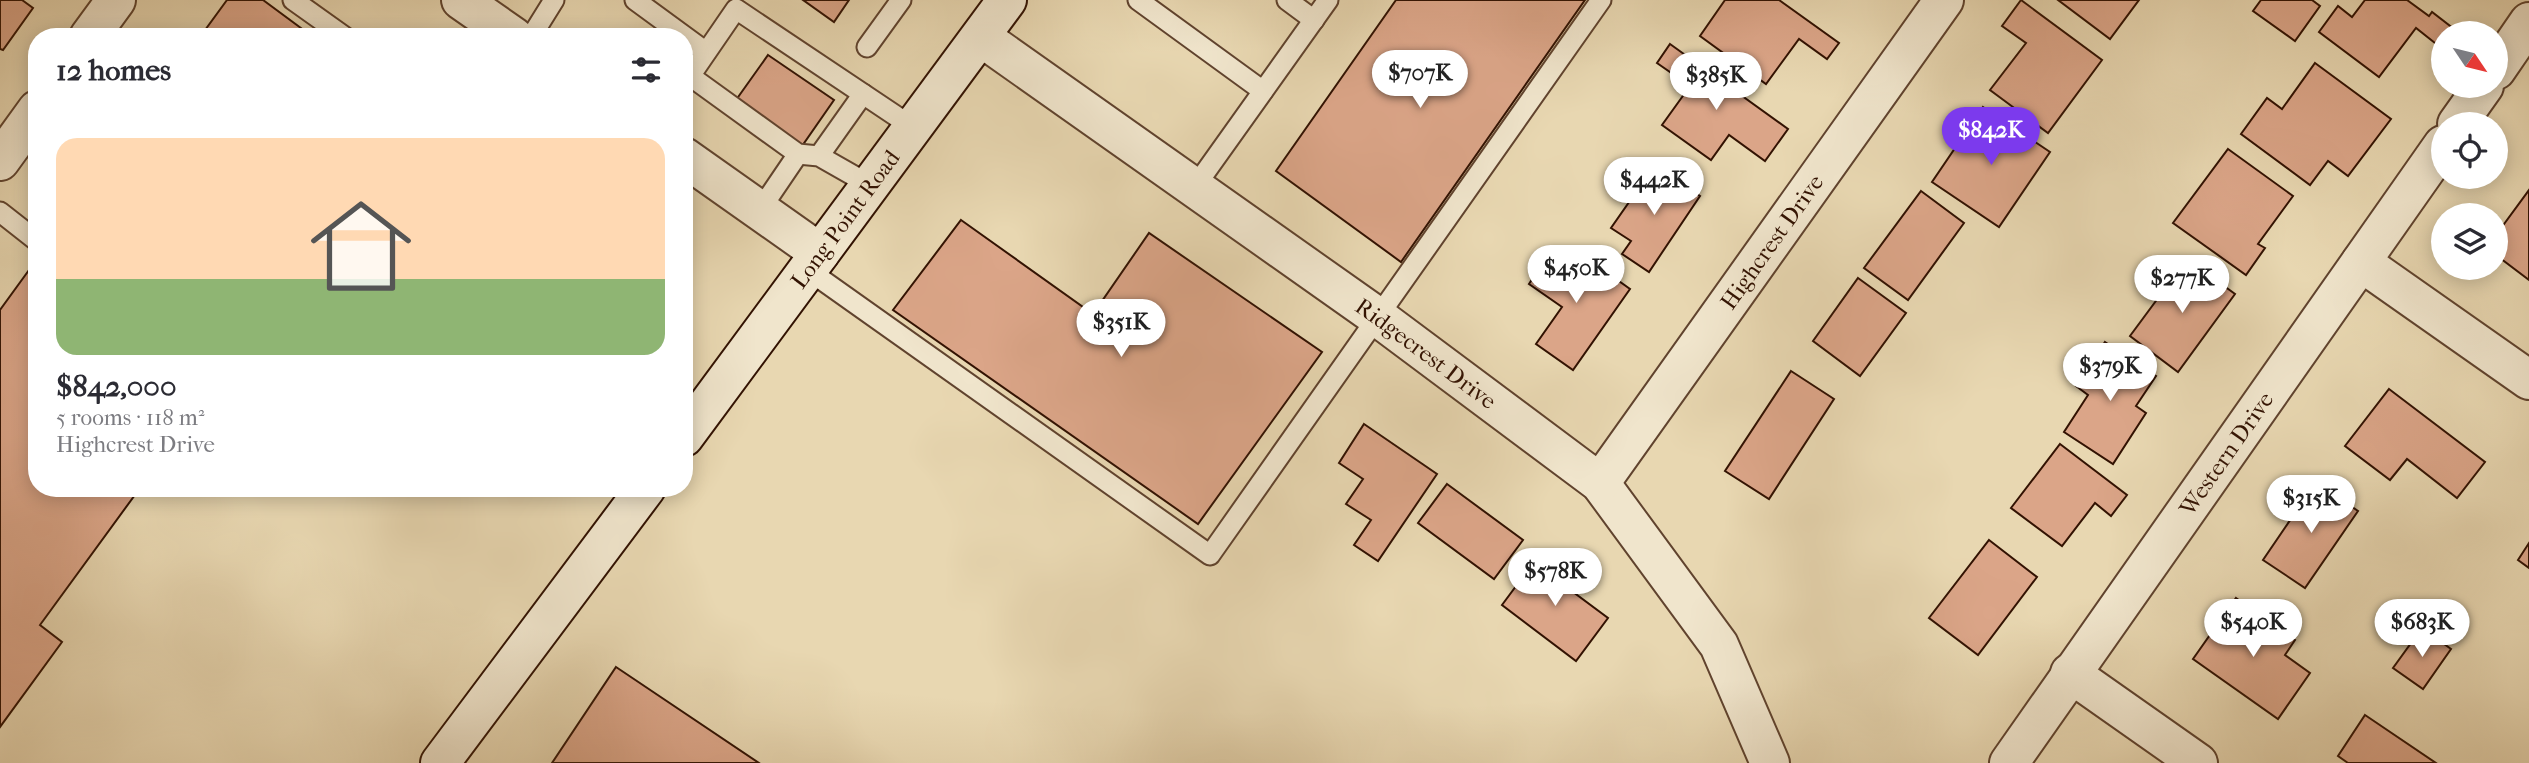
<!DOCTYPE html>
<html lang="en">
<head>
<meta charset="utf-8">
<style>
  :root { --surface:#fff; --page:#f7f7f7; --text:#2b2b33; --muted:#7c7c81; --accent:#7c3aed }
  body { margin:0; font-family:"IM FELL French Canon",serif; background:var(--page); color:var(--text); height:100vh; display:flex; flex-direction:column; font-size:26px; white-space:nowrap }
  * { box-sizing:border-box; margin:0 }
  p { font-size:23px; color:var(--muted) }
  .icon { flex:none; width:38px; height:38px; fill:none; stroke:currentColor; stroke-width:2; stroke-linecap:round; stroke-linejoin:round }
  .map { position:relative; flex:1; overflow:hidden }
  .panel { position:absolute; left:28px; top:28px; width:665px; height:469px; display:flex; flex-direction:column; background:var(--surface); border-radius:28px; box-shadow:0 4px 18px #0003 }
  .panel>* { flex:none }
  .needle { width:46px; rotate:125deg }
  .fabs { position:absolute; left:2431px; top:21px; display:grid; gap:14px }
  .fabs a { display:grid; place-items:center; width:77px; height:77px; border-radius:50%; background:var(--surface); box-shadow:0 4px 18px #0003; font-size:35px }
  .price { position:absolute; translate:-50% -60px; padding:0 16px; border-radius:24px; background:#fff; color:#222; font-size:23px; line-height:46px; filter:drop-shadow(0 2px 4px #0008) }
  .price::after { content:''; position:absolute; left:50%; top:42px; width:21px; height:16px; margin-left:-10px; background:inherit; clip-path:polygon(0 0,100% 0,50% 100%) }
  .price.active { background:var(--accent); color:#fff }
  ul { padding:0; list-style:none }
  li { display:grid; align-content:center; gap:14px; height:371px; padding:0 28px }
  li span { display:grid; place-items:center; height:217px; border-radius:21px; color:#555 }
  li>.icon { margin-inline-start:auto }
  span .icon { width:126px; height:126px; fill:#fffc; stroke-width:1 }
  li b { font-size:30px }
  h2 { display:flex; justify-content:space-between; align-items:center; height:84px; padding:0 28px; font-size:30px }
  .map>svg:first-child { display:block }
</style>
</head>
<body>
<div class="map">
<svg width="2529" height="763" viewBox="0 0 2529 763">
  <rect width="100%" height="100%" fill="#e8d7b1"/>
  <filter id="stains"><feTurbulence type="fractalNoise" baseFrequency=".00286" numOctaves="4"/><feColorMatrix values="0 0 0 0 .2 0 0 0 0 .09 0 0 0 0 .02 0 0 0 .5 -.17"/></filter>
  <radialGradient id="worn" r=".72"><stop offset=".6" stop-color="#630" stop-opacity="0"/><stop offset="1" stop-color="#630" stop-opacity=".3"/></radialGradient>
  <g fill="#dba588" stroke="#321202" stroke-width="2">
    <path d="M 0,0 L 22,0 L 33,8 L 3,50 L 0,49 Z"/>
    <path d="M 227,0 L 263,0 L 313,37 L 200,37 Z"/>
    <path d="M 803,0 L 849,0 L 834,22 Z"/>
    <path d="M 1396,0 L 1585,0 L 1401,262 L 1276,171 Z"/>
    <path d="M 1725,0 L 1779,0 L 1839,43 L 1827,59 L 1799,39 L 1766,84 L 1700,36 Z"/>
    <path d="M 2021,0 L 2102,60 L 2048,133 L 1990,90 L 2026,43 L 2002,26 Z"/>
    <path d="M 2058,0 L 2139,0 L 2110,39 Z"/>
    <path d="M 2261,0 L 2312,0 L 2320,6 L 2295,41 L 2253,11 Z"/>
    <path d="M 2365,0 L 2407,0 L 2429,16 L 2432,12 L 2454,29 L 2451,33 L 2443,33 L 2440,47 L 2416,28 L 2379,77 L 2319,32 L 2338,6 L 2352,17 Z"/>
    <path d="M 1670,44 L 1788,129 L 1765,161 L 1729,135 L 1711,160 L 1662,125 L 1690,86 L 1657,63 Z"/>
    <path d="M 768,55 L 834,100 L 802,146 L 736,100 Z"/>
    <path d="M 2315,63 L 2391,119 L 2348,176 L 2328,161 L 2310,185 L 2241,134 L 2267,98 L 2282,109 Z"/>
    <path d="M 1983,107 L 2050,152 L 1999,227 L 1932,182 Z"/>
    <path d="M 2228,149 L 2293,196 L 2258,244 L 2265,248 L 2246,275 L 2173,223 Z"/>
    <path d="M 1655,165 L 1700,196 L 1649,272 L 1622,254 L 1631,241 L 1611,228 Z"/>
    <path d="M 2529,190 L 2529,280 L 2496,255 L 2496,235 Z"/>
    <path d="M 1921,191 L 1964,223 L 1908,300 L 1864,268 Z"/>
    <path d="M 961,220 L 1093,314 L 1149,233 L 1322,352 L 1198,524 L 893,310 Z"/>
    <path d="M 1551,251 L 1569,263 L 1577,251 L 1630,289 L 1573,370 L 1536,344 L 1562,307 L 1529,284 Z"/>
    <path d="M 37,259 L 37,488 L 140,488 L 40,625 L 62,642 L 0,727 L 0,310 Z"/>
    <path d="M 2187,259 L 2235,294 L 2178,372 L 2130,336 Z"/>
    <path d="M 1858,278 L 1906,313 L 1860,376 L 1813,341 Z"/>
    <path d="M 2105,342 L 2156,376 L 2136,406 L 2146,413 L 2113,464 L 2064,432 L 2088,395 L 2076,386 Z"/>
    <path d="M 1791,371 L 1834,399 L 1769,499 L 1725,471 Z"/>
    <path d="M 2389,389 L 2485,462 L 2457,498 L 2407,459 L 2390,480 L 2345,446 Z"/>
    <path d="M 1364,424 L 1437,474 L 1378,561 L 1354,545 L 1371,520 L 1346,504 L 1363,479 L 1339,463 Z"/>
    <path d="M 2060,444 L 2127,495 L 2111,516 L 2095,503 L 2062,546 L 2011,508 Z"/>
    <path d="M 2316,482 L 2358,511 L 2305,588 L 2263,560 Z"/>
    <path d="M 1447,484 L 1523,540 L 1494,579 L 1418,523 Z"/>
    <path d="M 1989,540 L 2037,577 L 1978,655 L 1929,618 Z"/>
    <path d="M 2529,543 L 2529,568 L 2518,560 Z"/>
    <path d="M 1542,551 L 1565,569 L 1557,580 L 1608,618 L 1576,661 L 1502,605 Z"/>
    <path d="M 2236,598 L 2295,640 L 2285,655 L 2310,673 L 2278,719 L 2193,659 Z"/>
    <path d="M 2422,628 L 2451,649 L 2423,689 L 2393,668 Z"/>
    <path d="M 616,667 L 759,763 L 552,763 Z"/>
    <path d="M 2365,715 L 2436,763 L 2348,763 L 2338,756 Z"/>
  </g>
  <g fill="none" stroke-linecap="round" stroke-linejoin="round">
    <defs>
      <g id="service">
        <path d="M 293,0 L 345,37"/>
        <path d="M 635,0 L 706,52"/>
        <path d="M 1138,0 L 1263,91"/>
        <path d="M 1287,0 L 1314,20"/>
        <path d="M 531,37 L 554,0"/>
        <path d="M 867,47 L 901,0"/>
        <path d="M 819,156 L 863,94"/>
        <path d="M 870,185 L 819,156 L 798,154 L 690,76 L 736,9 L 914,128"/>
        <path d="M 1194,188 L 1328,0"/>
        <path d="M 760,210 L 798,154"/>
        <path d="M 0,212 L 37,241"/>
        <path d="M 808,270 L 1210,555 L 1601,0"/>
      </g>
      <g id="minor">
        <path d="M 461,0 L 514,37"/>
        <path d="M 89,37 L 116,0"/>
        <path id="s1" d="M 981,37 L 1379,318 L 1600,483 L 1719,645 L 1770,763"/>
        <path d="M 2496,70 L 2529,22"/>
        <path d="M 2457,124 L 2484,86"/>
        <path d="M 684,157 L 820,253"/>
        <path d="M 0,161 L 37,110"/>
        <path d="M 2361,262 L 2529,380"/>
        <path id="s2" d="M 1600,483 L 1944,0"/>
        <path d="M 2070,673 L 2198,763"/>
        <path id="s3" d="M 2009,763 L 2443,145"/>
      </g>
      <g id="secondary">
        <path id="s4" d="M 684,437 L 1007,0"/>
        <path d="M 440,763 L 646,488"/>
      </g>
    </defs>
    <use href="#service" stroke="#60432e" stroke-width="23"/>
    <use href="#minor" stroke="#60432e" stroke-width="42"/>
    <use href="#secondary" stroke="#321202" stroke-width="42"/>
    <use href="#service" stroke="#f0e5cc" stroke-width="19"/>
    <use href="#minor" stroke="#f0e5cc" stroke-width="38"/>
    <use href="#secondary" stroke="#f0e5cc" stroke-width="38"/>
  </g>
  <g text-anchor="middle" stroke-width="5" stroke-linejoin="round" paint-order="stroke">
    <g font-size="23" fill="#321202" stroke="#f0e5cc">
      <text dy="8" stroke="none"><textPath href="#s4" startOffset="271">Long Point Road</textPath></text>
      <text dy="8" stroke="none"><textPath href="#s2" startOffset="296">Highcrest Drive</textPath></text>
      <text dy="8" stroke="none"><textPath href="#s1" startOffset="546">Ridgecrest Drive</textPath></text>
      <text dy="8" stroke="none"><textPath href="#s3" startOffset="378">Western Drive</textPath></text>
    </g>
  </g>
  <rect width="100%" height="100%" filter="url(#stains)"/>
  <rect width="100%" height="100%" fill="url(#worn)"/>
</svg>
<div class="fabs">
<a><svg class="needle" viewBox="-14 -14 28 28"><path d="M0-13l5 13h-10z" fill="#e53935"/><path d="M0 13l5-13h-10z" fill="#7c7c81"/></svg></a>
<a><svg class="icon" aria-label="locate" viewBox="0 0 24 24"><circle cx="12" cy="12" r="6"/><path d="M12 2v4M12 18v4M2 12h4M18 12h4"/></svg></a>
<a><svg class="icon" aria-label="layers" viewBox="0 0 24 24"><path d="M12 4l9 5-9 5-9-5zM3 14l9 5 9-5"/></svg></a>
</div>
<b class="price" style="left:1420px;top:110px">$707K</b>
<b class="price" style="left:1716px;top:112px">$385K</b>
<b class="price active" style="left:1991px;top:167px">$842K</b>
<b class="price" style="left:1654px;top:217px">$442K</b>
<b class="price" style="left:1576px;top:305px">$450K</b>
<b class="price" style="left:2182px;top:315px">$277K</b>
<b class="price" style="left:1121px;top:359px">$351K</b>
<b class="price" style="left:2110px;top:403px">$379K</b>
<b class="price" style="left:2311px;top:535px">$315K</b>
<b class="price" style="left:1555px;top:608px">$578K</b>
<b class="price" style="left:2253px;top:659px">$540K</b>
<b class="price" style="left:2422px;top:659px">$683K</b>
<section class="panel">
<h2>12 homes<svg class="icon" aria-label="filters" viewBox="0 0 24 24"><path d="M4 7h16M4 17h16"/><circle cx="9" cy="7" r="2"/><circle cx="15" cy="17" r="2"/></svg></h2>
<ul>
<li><span style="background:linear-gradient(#ffd9b3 65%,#8fb573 0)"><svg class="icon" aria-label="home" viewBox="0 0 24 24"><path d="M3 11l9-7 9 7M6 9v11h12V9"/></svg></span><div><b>$842,000</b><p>5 rooms · 118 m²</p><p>Highcrest Drive</p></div></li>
</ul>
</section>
</div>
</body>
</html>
